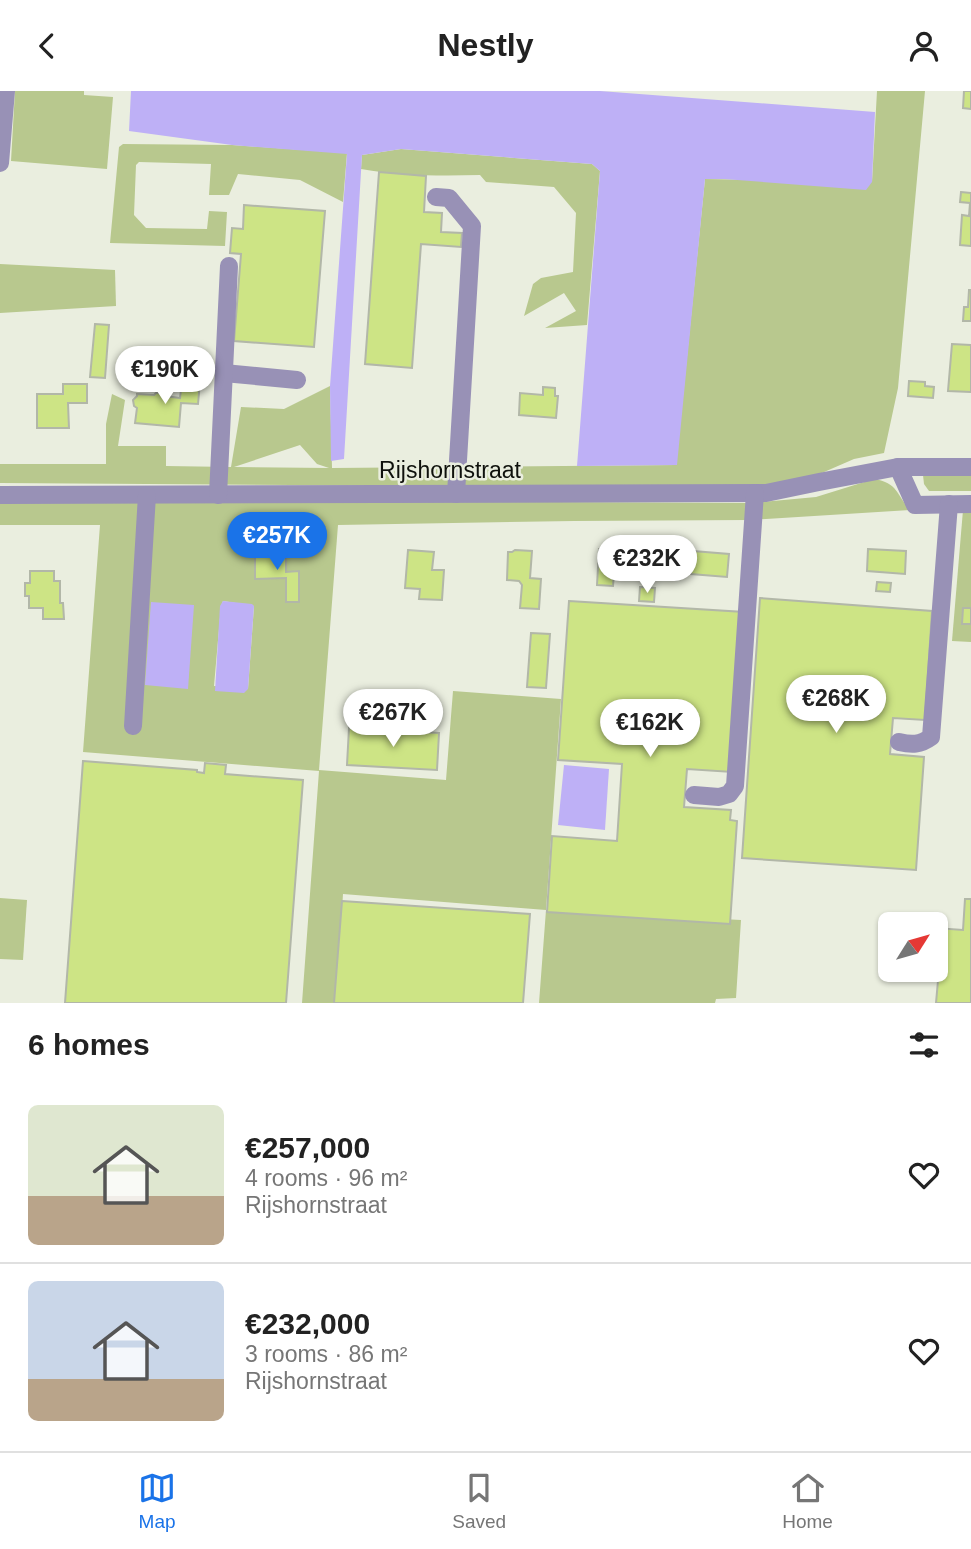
<!DOCTYPE html>
<html lang="en">
<head>
<meta charset="utf-8">
<style>
  :root { --surface:#fff; --page:#f6f6f6; --text:#222; --muted:#767676; --line:#e0e0e0; --accent:#1a73e8 }
  body { margin:0; font-family:Arial,sans-serif; background:var(--page); color:var(--text); height:100vh; display:flex; flex-direction:column; font-size:26px; white-space:nowrap }
  * { box-sizing:border-box; margin:0 }
  p { font-size:23px; color:var(--muted) }
  .icon { flex:none; width:38px; height:38px; fill:none; stroke:currentColor; stroke-width:2; stroke-linecap:round; stroke-linejoin:round }
  .map { position:relative; height:912px; overflow:hidden }
  .side { display:flex; flex-direction:column; background:var(--surface); flex:1 }
  .side>* { flex:none }
  .needle { width:46px; rotate:53deg }
  .buttons { position:absolute; left:878px; top:821px; display:grid; gap:14px }
  .buttons a { display:grid; place-items:center; width:70px; height:70px; border-radius:10px; background:var(--surface); box-shadow:0 2px 5px #0004; font-size:35px }
  .price { position:absolute; translate:-50% -60px; padding:0 16px; border-radius:24px; background:#fff; color:#222; font-size:23px; line-height:46px; filter:drop-shadow(0 2px 4px #0008) }
  .price::after { content:''; position:absolute; left:50%; top:42px; width:21px; height:16px; margin-left:-10px; background:inherit; clip-path:polygon(0 0,100% 0,50% 100%) }
  .price.active { background:var(--accent); color:#fff }
  ul { padding:0; list-style:none }
  li { display:flex; align-items:center; gap:21px; height:175px; padding:0 28px }
  li+li { border-top:2px solid var(--line) }
  li span { display:grid; place-items:center; flex:none; width:196px; height:140px; border-radius:10px; color:#555 }
  li>.icon { margin-inline-start:auto }
  span .icon { width:84px; height:84px; fill:#fffc; stroke-width:1 }
  li b { font-size:30px }
  h2 { display:flex; justify-content:space-between; align-items:center; height:84px; padding:0 28px; font-size:30px }
  header { display:flex; justify-content:space-between; align-items:center; height:91px; padding:0 28px; background:var(--surface); font-size:32px; font-weight:700 }
  .dock { display:flex; justify-content:space-around; align-items:center; height:98px; border-top:2px solid var(--line); background:var(--surface); font-size:19px; color:var(--muted) }
  .dock a { display:grid; justify-items:center; gap:4px }
  .dock .active { color:var(--accent) }
  .map>svg:first-child { display:block }
</style>
</head>
<body>
<header><svg class="icon" aria-label="back" viewBox="0 0 24 24"><path d="M15 5l-7 7 7 7"/></svg>Nestly<svg class="icon" aria-label="person" viewBox="0 0 24 24"><circle cx="12" cy="8" r="4"/><path d="M4 21q1-7 8-7t8 7"/></svg></header>
<div class="map">
<svg width="971" height="912" viewBox="0 0 971 912">
  <rect width="100%" height="100%" fill="#eaeedf"/>
  <g fill="#b8c88e" fill-rule="evenodd">
    <path d="M 15,0 L 84,0 L 84,4 L 113,6 L 107,78 L 11,70 Z"/>
    <path d="M 877,0 L 925,0 L 898,297 L 884,362 L 854,368 L 808,388 L 766,394 L 448,395 L 0,392 L 0,373 L 106,373 L 106,333 L 112,303 L 125,309 L 118,355 L 166,355 L 166,375 L 231,376 L 241,316 L 284,318 L 330,295 L 332,377 L 676,374 L 705,88 L 872,91 ZM 300,354 L 317,373 L 329,377 L 234,376 Z"/>
    <path d="M 123,53 L 232,54 L 347,62 L 343,111 L 300,89 L 238,83 L 229,104 L 209,104 L 211,73 L 139,71 L 136,74 L 134,124 L 146,137 L 207,138 L 209,120 L 227,121 L 225,155 L 110,152 L 119,56 Z"/>
    <path d="M 401,58 L 592,73 L 600,80 L 587,234 L 545,237 L 576,220 L 564,202 L 524,225 L 533,193 L 541,187 L 573,181 L 576,122 L 554,96 L 486,91 L 480,84 C 440,85 401,85 361,78 L 362,64 Z"/>
    <path d="M 0,173 L 115,179 L 116,215 L 0,222 Z"/>
    <path d="M 923,384 L 971,384 L 971,400 L 929,400 L 924,393 Z"/>
    <path d="M 874,388 C 898,392 896,403 910,419 L 748,429 L 574,430 L 338,434 L 319,679 L 446,689 L 453,600 L 561,608 L 546,819 L 741,829 L 736,907 L 716,908 L 715,912 L 539,912 L 546,819 L 343,803 L 336,912 L 302,912 L 319,680 L 83,661 L 100,434 L 0,434 L 0,411 L 368,410 L 750,412 L 816,406 ZM 223,510 L 254,515 L 248,598 L 214,595 L 221,515 Z"/>
    <path d="M 963,419 L 971,419 L 971,551 L 952,550 Z"/>
    <path d="M 0,807 L 27,809 L 23,869 L 0,868 Z"/>
  </g>
  <g fill="#beb0f6">
    <path d="M 131,0 L 600,0 L 875,21 L 872,91 L 866,99 L 724,88 L 705,88 L 677,374 L 577,375 L 600,80 L 592,73 L 401,58 L 362,64 L 344,368 L 331,370 L 330,295 L 347,63 L 232,54 L 129,40 Z"/>
    <path d="M 223,510 L 252,513 L 254,515 L 248,598 L 244,602 L 215,600 L 220,515 Z"/>
    <path d="M 151,511 L 194,514 L 188,598 L 145,594 Z"/>
    <path d="M 564,674 L 609,678 L 605,739 L 558,734 Z"/>
  </g>
  <g fill="#cde485" stroke="#b2b7a8" stroke-width="2">
    <path d="M 964,0 L 971,0 L 971,18 L 963,17 Z"/>
    <path d="M 379,81 L 426,85 L 424,121 L 442,122 L 441,141 L 462,142 L 461,156 L 421,153 L 412,277 L 365,273 Z"/>
    <path d="M 961,101 L 971,102 L 971,155 L 960,154 L 962,124 L 969,125 L 970,112 L 960,111 Z"/>
    <path d="M 244,114 L 325,120 L 314,256 L 234,250 L 241,163 L 230,162 L 232,137 L 243,138 Z"/>
    <path d="M 969,199 L 971,199 L 971,230 L 963,230 L 964,216 L 968,216 Z"/>
    <path d="M 95,233 L 109,234 L 105,287 L 90,286 Z"/>
    <path d="M 952,253 L 971,254 L 971,301 L 948,300 Z"/>
    <path d="M 182,290 L 200,291 L 198,313 L 181,312 L 179,336 L 135,332 L 137,317 L 134,315 L 133,309 L 137,305 L 137,303 L 154,304 L 156,302 L 162,301 L 165,305 L 180,307 Z"/>
    <path d="M 909,290 L 925,291 L 925,295 L 934,296 L 933,307 L 908,305 Z"/>
    <path d="M 63,293 L 87,293 L 87,312 L 68,312 L 69,337 L 37,337 L 37,303 L 63,303 Z"/>
    <path d="M 543,296 L 555,297 L 555,305 L 558,305 L 556,327 L 519,324 L 520,302 L 543,304 Z"/>
    <path d="M 255,458 L 268,458 L 269,462 L 286,463 L 286,481 L 299,480 L 299,511 L 286,511 L 286,487 L 255,488 Z"/>
    <path d="M 599,458 L 636,460 L 635,484 L 614,482 L 613,495 L 597,494 Z"/>
    <path d="M 868,458 L 906,460 L 905,483 L 867,480 Z"/>
    <path d="M 408,459 L 434,461 L 432,479 L 444,479 L 442,509 L 419,508 L 420,498 L 405,497 Z"/>
    <path d="M 515,459 L 532,460 L 530,487 L 541,488 L 539,518 L 520,517 L 522,494 L 519,490 L 507,489 L 508,461 L 512,461 Z"/>
    <path d="M 693,460 L 729,463 L 727,486 L 691,483 Z"/>
    <path d="M 30,480 L 54,480 L 54,490 L 60,490 L 60,512 L 63,512 L 64,528 L 43,528 L 43,517 L 29,517 L 29,505 L 25,505 L 25,492 L 30,492 Z"/>
    <path d="M 877,491 L 891,492 L 890,501 L 876,500 Z"/>
    <path d="M 640,496 L 655,497 L 654,511 L 639,510 Z"/>
    <path d="M 760,507 L 932,520 L 925,629 L 893,627 L 890,663 L 924,666 L 916,779 L 742,767 Z"/>
    <path d="M 569,510 L 744,521 L 732,681 L 687,678 L 684,716 L 731,719 L 730,729 L 737,730 L 730,833 L 547,821 L 552,745 L 617,750 L 622,673 L 558,669 Z"/>
    <path d="M 963,517 L 971,517 L 971,533 L 962,533 Z"/>
    <path d="M 531,542 L 550,543 L 546,597 L 527,596 Z"/>
    <path d="M 349,637 L 439,642 L 437,679 L 347,674 Z"/>
    <path d="M 83,670 L 197,679 L 197,681 L 204,682 L 205,672 L 226,674 L 225,683 L 303,689 L 286,912 L 65,912 Z"/>
    <path d="M 965,808 L 971,808 L 971,912 L 936,912 L 941,856 L 936,856 L 936,837 L 963,839 Z"/>
    <path d="M 342,810 L 530,823 L 523,912 L 334,912 Z"/>
  </g>
  <g fill="none" stroke-linecap="round" stroke-linejoin="round">
    <g stroke="#9891b6" stroke-width="18">
      <path d="M 0,72 L 6,0"/>
      <path d="M 436,106 L 449,107 L 472,135 L 456,403"/>
      <path d="M 224,282 L 297,289"/>
      <path d="M 898,376 L 915,414 L 971,413"/>
      <path d="M 0,404 L 766,402 L 819,391 L 898,376 L 971,376"/>
      <path d="M 218,404 L 229,175"/>
      <path d="M 133,635 L 147,404"/>
      <path d="M 899,651 C 912,654 920,654 931,646 L 949,413"/>
      <path d="M 694,704 L 719,706 L 729,703 L 735,695 L 755,402"/>
    </g>
  </g>
  <g text-anchor="middle" stroke-width="5" stroke-linejoin="round" paint-order="stroke">
    <g font-size="23" fill="#0f110c" stroke="#eaeedf">
      <text x="450" y="387">Rijshornstraat</text>
    </g>
  </g>
</svg>
<div class="buttons">
<a><svg class="needle" viewBox="-14 -14 28 28"><path d="M0-13l5 13h-10z" fill="#e53935"/><path d="M0 13l5-13h-10z" fill="#767676"/></svg></a>
</div>
<b class="price" style="left:165px;top:315px">€190K</b>
<b class="price active" style="left:277px;top:481px">€257K</b>
<b class="price" style="left:647px;top:504px">€232K</b>
<b class="price" style="left:836px;top:644px">€268K</b>
<b class="price" style="left:393px;top:658px">€267K</b>
<b class="price" style="left:650px;top:668px">€162K</b>
</div>
<section class="side">
<h2>6 homes<svg class="icon" aria-label="filters" viewBox="0 0 24 24"><path d="M4 7h16M4 17h16"/><circle cx="9" cy="7" r="2"/><circle cx="15" cy="17" r="2"/></svg></h2>
<ul>
<li><span style="background:linear-gradient(#dfe7d0 65%,#b9a48a 0)"><svg class="icon" aria-label="home" viewBox="0 0 24 24"><path d="M3 11l9-7 9 7M6 9v11h12V9"/></svg></span><div><b>€257,000</b><p>4 rooms · 96 m²</p><p>Rijshornstraat</p></div><svg class="icon" aria-label="heart" viewBox="0 0 24 24"><path d="M12 20l-8-8c-3-5 5-10 8-4 3-6 11-1 8 4z"/></svg></li>
<li><span style="background:linear-gradient(#c9d6e8 70%,#b9a48a 0)"><svg class="icon" aria-label="home" viewBox="0 0 24 24"><path d="M3 11l9-7 9 7M6 9v11h12V9"/></svg></span><div><b>€232,000</b><p>3 rooms · 86 m²</p><p>Rijshornstraat</p></div><svg class="icon" aria-label="heart" viewBox="0 0 24 24"><path d="M12 20l-8-8c-3-5 5-10 8-4 3-6 11-1 8 4z"/></svg></li>
</ul>
</section>
<nav class="dock">
<a class="active"><svg class="icon" aria-label="map" viewBox="0 0 24 24"><path d="M3 6l6-2 6 2 6-2v14l-6 2-6-2-6 2zM9 4v14M15 6v14"/></svg>Map</a>
<a><svg class="icon" aria-label="saved" viewBox="0 0 24 24"><path d="M7 4h10v16l-5-4-5 4z"/></svg>Saved</a>
<a><svg class="icon" aria-label="home" viewBox="0 0 24 24"><path d="M3 11l9-7 9 7M6 9v11h12V9"/></svg>Home</a>
</nav>
</body>
</html>
